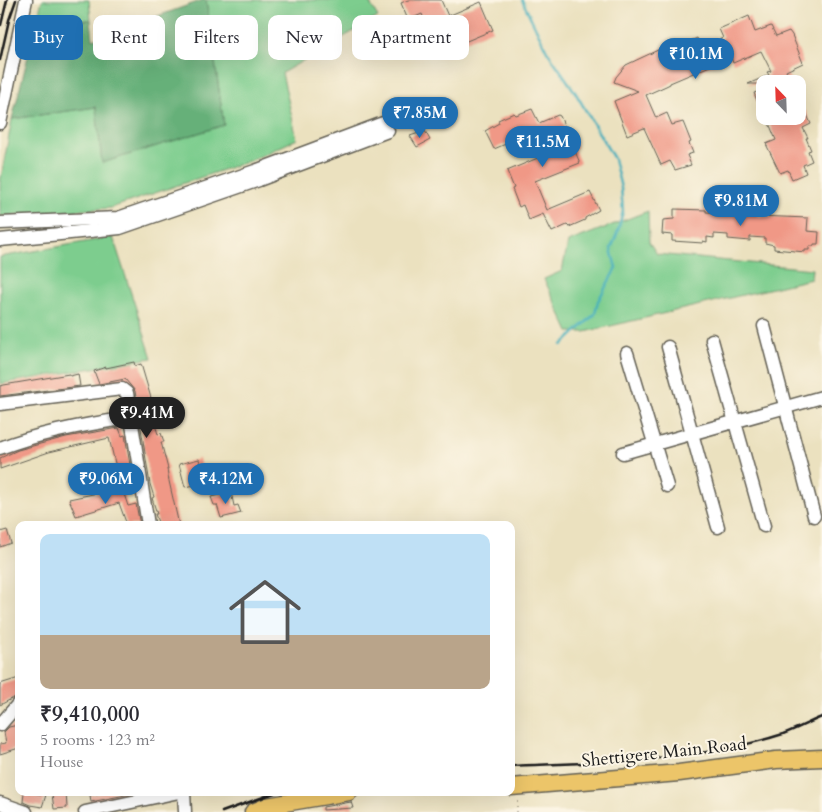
<!DOCTYPE html>
<html lang="en">
<head>
<meta charset="utf-8">
<style>
  :root { --surface:#fff; --page:#f2f2f3; --text:#2b2b33; --muted:#7c7c81; --line:#e1e1e2; --accent:#1f6fb2 }
  body { margin:0; font-family:Cardo,serif; background:var(--page); color:var(--text); height:100vh; display:flex; flex-direction:column; font-size:19px; white-space:nowrap }
  * { box-sizing:border-box; margin:0 }
  p { font-size:16px; color:var(--muted) }
  .icon { flex:none; width:28px; height:28px; fill:none; stroke:currentColor; stroke-width:2; stroke-linecap:round; stroke-linejoin:round }
  .map { position:relative; flex:1; overflow:hidden }
  .sheet { position:absolute; left:15px; top:521px; width:500px; height:275px; display:flex; flex-direction:column; background:var(--surface); border-radius:10px; box-shadow:0 5px 20px #0002 }
  .sheet>* { flex:none }
  .guide { position:absolute; left:15px; top:15px; width:500px; height:45px; display:flex; gap:10px }
  .needle { width:32px; rotate:337deg }
  .buttons { position:absolute; left:756px; top:75px; display:grid; gap:10px }
  .buttons a { display:grid; place-items:center; width:50px; height:50px; border-radius:10px; background:var(--surface); box-shadow:0 5px 20px #0002; font-size:25px }
  .price { position:absolute; translate:-50% -42px; padding:0 11px; border-radius:18px; background:var(--accent); color:#fff; font-size:16px; line-height:32px; filter:drop-shadow(0 1px 2px #0008) }
  .price::after { content:''; position:absolute; left:50%; top:30px; width:15px; height:11px; margin-left:-8px; background:inherit; clip-path:polygon(0 0,100% 0,50% 100%) }
  .price.active { background:#222; color:#fff }
  ul { padding:0; list-style:none }
  li { display:grid; align-content:center; gap:10px; height:265px; padding:0 25px }
  li+li { border-top:1px solid var(--line) }
  li span { display:grid; place-items:center; height:155px; border-radius:10px; color:#555 }
  li>.icon { margin-inline-start:auto }
  span .icon { width:90px; height:90px; fill:#fffc; stroke-width:1 }
  li b { font-size:21px }
  .tag { padding:0 18px; border-radius:10px; background:var(--surface); box-shadow:0 5px 20px #0002; font-size:18px; line-height:45px }
  .tag.active { background:var(--accent); color:#fff }
  .map>svg:first-child { display:block }
</style>
</head>
<body>
<div class="map">
<svg width="822" height="812" viewBox="0 0 822 812">
  <rect width="100%" height="100%" fill="#fcf5e5"/>
  <filter id="ink" filterUnits="userSpaceOnUse"><feTurbulence type="fractalNoise" baseFrequency=".02" numOctaves="2"/><feDisplacementMap in="SourceGraphic" scale="10" xChannelSelector="R" yChannelSelector="G"/><feConvolveMatrix kernelMatrix="1 2 1 2 8 2 1 2 1" color-interpolation-filters="sRGB"/></filter>
  <filter id="wash" filterUnits="userSpaceOnUse"><feTurbulence type="fractalNoise" baseFrequency=".0096" numOctaves="4" result="noise"/><feDisplacementMap in="SourceGraphic" scale="20" xChannelSelector="R" yChannelSelector="G"/><feGaussianBlur stdDeviation="1.12" result="paint"/><feColorMatrix in="noise" values="0 0 0 0 0 0 0 0 0 0 0 0 0 0 0 0 0 1.4 0 .05"/><feComposite in="paint" operator="in"/></filter>
  <g filter="url(#wash)">
    <rect width="100%" height="100%" fill="#ebe1bf"/>
    <g fill="#7dcd8e" stroke="#4c7455">
      <path d="M 42,0 L 89,0 L 91,20 L 37,21 Z"/>
      <path d="M 206,0 L 368,0 L 378,17 L 282,73 L 297,139 L 252,160 L 111,208 L 0,216 L 0,183 L 12,119 L 96,107 L 102,163 L 224,125 Z"/>
      <path d="M 648,211 L 649,242 L 657,254 L 812,269 L 811,279 L 585,332 L 569,332 L 544,279 L 562,271 L 568,242 Z"/>
      <path d="M 113,237 L 152,358 L 0,384 L 0,257 Z"/>
    </g>
    <path fill="#66b079" stroke="#41664a" d="M 203,0 L 206,0 L 224,125 L 102,163 L 96,107 L 12,119 L 37,21 L 91,20 L 93,39 Z"/>
    <g fill="none" stroke-linecap="round" stroke-linejoin="round">
      <path stroke="#40afbc" stroke-width="2.5" d="M 522,0 L 547,51 L 575,92 L 614,159 L 621,188 L 623,211 L 618,231 L 611,249 L 616,268 L 598,301 L 595,314 L 562,345"/>
    </g>
    <g id="blocks">
      <g fill="#f09886">
        <path d="M 408,0 L 441,0 L 448,16 L 481,2 L 493,30 L 438,53 L 422,14 L 408,20 L 401,3 Z"/>
        <path d="M 749,16 L 755,32 L 771,26 L 776,36 L 789,31 L 792,35 L 803,63 L 786,71 L 792,84 L 781,84 L 780,81 L 774,84 L 748,84 L 769,75 L 767,72 L 771,71 L 761,51 L 733,63 L 731,57 L 670,83 L 670,84 L 666,86 L 646,95 L 656,118 L 667,113 L 672,125 L 683,122 L 691,142 L 689,143 L 693,153 L 687,155 L 691,165 L 675,170 L 670,161 L 661,165 L 644,128 L 627,135 L 614,101 L 638,91 L 614,82 L 616,77 L 626,65 L 660,49 L 676,43 L 677,47 L 697,38 L 701,47 L 723,38 L 719,29 Z"/>
        <path d="M 765,89 L 765,104 L 759,106 L 754,93 Z"/>
        <path d="M 798,98 L 803,111 L 805,110 L 811,124 L 803,128 L 808,138 L 806,138 L 811,150 L 808,151 L 812,161 L 803,165 L 806,173 L 792,179 L 788,170 L 780,173 L 766,144 L 776,140 L 766,116 L 798,116 Z"/>
        <path d="M 532,109 L 539,123 L 558,115 L 560,116 L 567,132 L 570,132 L 577,147 L 574,149 L 580,163 L 535,181 L 547,210 L 590,192 L 599,210 L 585,218 L 585,220 L 569,227 L 567,225 L 552,232 L 543,214 L 529,220 L 523,205 L 519,207 L 512,189 L 514,188 L 507,171 L 552,152 L 541,129 L 494,149 L 485,131 L 499,123 L 498,120 L 514,113 L 516,115 Z"/>
        <path d="M 425,131 L 430,140 L 417,147 L 410,136 Z"/>
        <path d="M 727,202 L 759,203 L 757,216 L 808,218 L 807,231 L 819,232 L 818,244 L 814,244 L 814,246 L 809,246 L 809,250 L 805,250 L 805,252 L 795,251 L 774,249 L 774,245 L 765,243 L 765,238 L 750,237 L 750,241 L 728,239 L 728,235 L 714,234 L 714,238 L 707,237 L 707,242 L 703,241 L 703,243 L 672,241 L 672,235 L 662,234 L 663,220 L 674,219 L 674,209 L 706,210 L 706,212 L 726,213 Z"/>
        <path d="M 134,362 L 135,366 L 141,364 L 151,398 L 148,399 L 152,416 L 158,434 L 161,433 L 164,442 L 161,442 L 168,469 L 167,469 L 169,481 L 179,525 L 159,525 L 155,514 L 157,514 L 152,498 L 154,497 L 150,484 L 135,391 L 125,379 L 99,384 L 94,371 L 106,367 L 106,368 Z"/>
        <path d="M 69,374 L 70,376 L 78,374 L 80,386 L 0,396 L 0,386 L 4,385 Z"/>
        <path d="M 119,428 L 122,436 L 125,435 L 132,477 L 119,480 L 109,438 L 49,452 L 0,469 L 0,458 L 18,450 L 66,437 Z"/>
        <path d="M 199,459 L 205,483 L 185,487 L 179,464 Z"/>
        <path d="M 122,488 L 128,506 L 136,504 L 140,525 L 127,525 L 119,503 L 76,516 L 69,499 Z"/>
        <path d="M 231,492 L 234,506 L 238,505 L 241,513 L 221,518 L 217,505 L 214,505 L 211,497 Z"/>
        <path d="M 7,530 L 11,543 L 0,547 L 0,532 Z"/>
        <path d="M 19,678 L 19,695 L 0,705 L 0,684 Z"/>
        <path d="M 18,725 L 19,748 L 0,754 L 0,744 L 6,743 L 4,732 L 9,727 Z"/>
        <path d="M 24,792 L 46,795 L 42,807 L 30,805 L 23,802 Z"/>
        <path d="M 66,792 L 67,808 L 54,809 L 52,794 Z"/>
        <path d="M 107,792 L 130,792 L 130,794 L 91,802 L 90,795 Z"/>
        <path d="M 351,802 L 353,808 L 323,810 L 323,807 Z"/>
      </g>
    </g>
  </g>
  <g filter="url(#ink)">
    <use href="#blocks" fill-opacity="0" stroke="#646155" stroke-width="1"/>
    <g fill="none" stroke-linecap="round" stroke-linejoin="round">
      <defs>
        <g id="minor">
          <path d="M 0,123 L 26,0"/>
          <path d="M 0,223 L 118,218 L 255,171 L 383,123"/>
          <path d="M 0,240 L 120,228 L 259,180 L 388,131"/>
          <path d="M 764,326 L 814,516"/>
          <path d="M 712,340 L 764,526"/>
          <path d="M 668,347 L 718,527"/>
          <path d="M 627,353 L 667,486"/>
          <path d="M 0,404 L 122,389 L 127,393 L 148,525"/>
          <path d="M 0,448 C 42,432 86,424 130,418"/>
          <path d="M 623,453 L 822,397"/>
          <path d="M 0,725 L 19,703"/>
          <path d="M 184,792 L 185,812"/>
          <path d="M 0,803 L 26,812"/>
          <path d="M 85,812 L 179,792"/>
        </g>
        <g id="major">
          <path d="M 511,787 L 679,773 L 776,760 L 822,758"/>
          <path d="M 253,812 L 267,806 L 349,792"/>
        </g>
      </defs>
      <use href="#minor" stroke="#646155" stroke-width="15"/>
      <use href="#major" stroke="#646155" stroke-width="19"/>
      <path stroke="#646155" stroke-width="1" stroke-dasharray="1 4" stroke-linecap="butt" d="M 517,812 L 517,800"/>
      <use href="#minor" stroke="#fff" stroke-width="12"/>
      <use href="#major" stroke="#ecc569" stroke-width="16"/>
      <g stroke="#1c1c1c" stroke-width="2.5">
        <path d="M 1,25 L 7,0"/>
        <path d="M 0,60 L 9,20 L 16,0"/>
        <path d="M 511,766 C 602,762 697,762 783,734 C 797,729 809,722 822,717"/>
        <path d="M 222,812 L 277,792"/>
      </g>
    </g>
  </g>
  <g text-anchor="middle" stroke-width="4" stroke-linejoin="round" paint-order="stroke">
    <g font-size="18" fill="#1c1c1c" stroke="#fcf5e5">
      <text transform="translate(664 752) rotate(-6)" y="6">Shettigere Main Road</text>
    </g>
  </g>
</svg>
<div class="buttons">
<a><svg class="needle" viewBox="-14 -14 28 28"><path d="M0-13l5 13h-10z" fill="#e53935"/><path d="M0 13l5-13h-10z" fill="#7c7c81"/></svg></a>
</div>
<b class="price" style="left:696px;top:80px">₹10.1M</b>
<b class="price" style="left:420px;top:139px">₹7.85M</b>
<b class="price" style="left:543px;top:168px">₹11.5M</b>
<b class="price" style="left:741px;top:227px">₹9.81M</b>
<b class="price active" style="left:147px;top:439px">₹9.41M</b>
<b class="price" style="left:106px;top:505px">₹9.06M</b>
<b class="price" style="left:226px;top:505px">₹4.12M</b>
<div class="guide">
<a class="tag active">Buy</a>
<a class="tag">Rent</a>
<a class="tag">Filters</a>
<a class="tag">New</a>
<a class="tag">Apartment</a>
</div>
<section class="sheet">
<ul>
<li><span style="background:linear-gradient(#bfe0f5 65%,#b9a48a 0)"><svg class="icon" aria-label="home" viewBox="0 0 24 24"><path d="M3 11l9-7 9 7M6 9v11h12V9"/></svg></span><div><b>₹9,410,000</b><p>5 rooms · 123 m²</p><p>House</p></div></li>
</ul>
</section>
</div>
</body>
</html>
